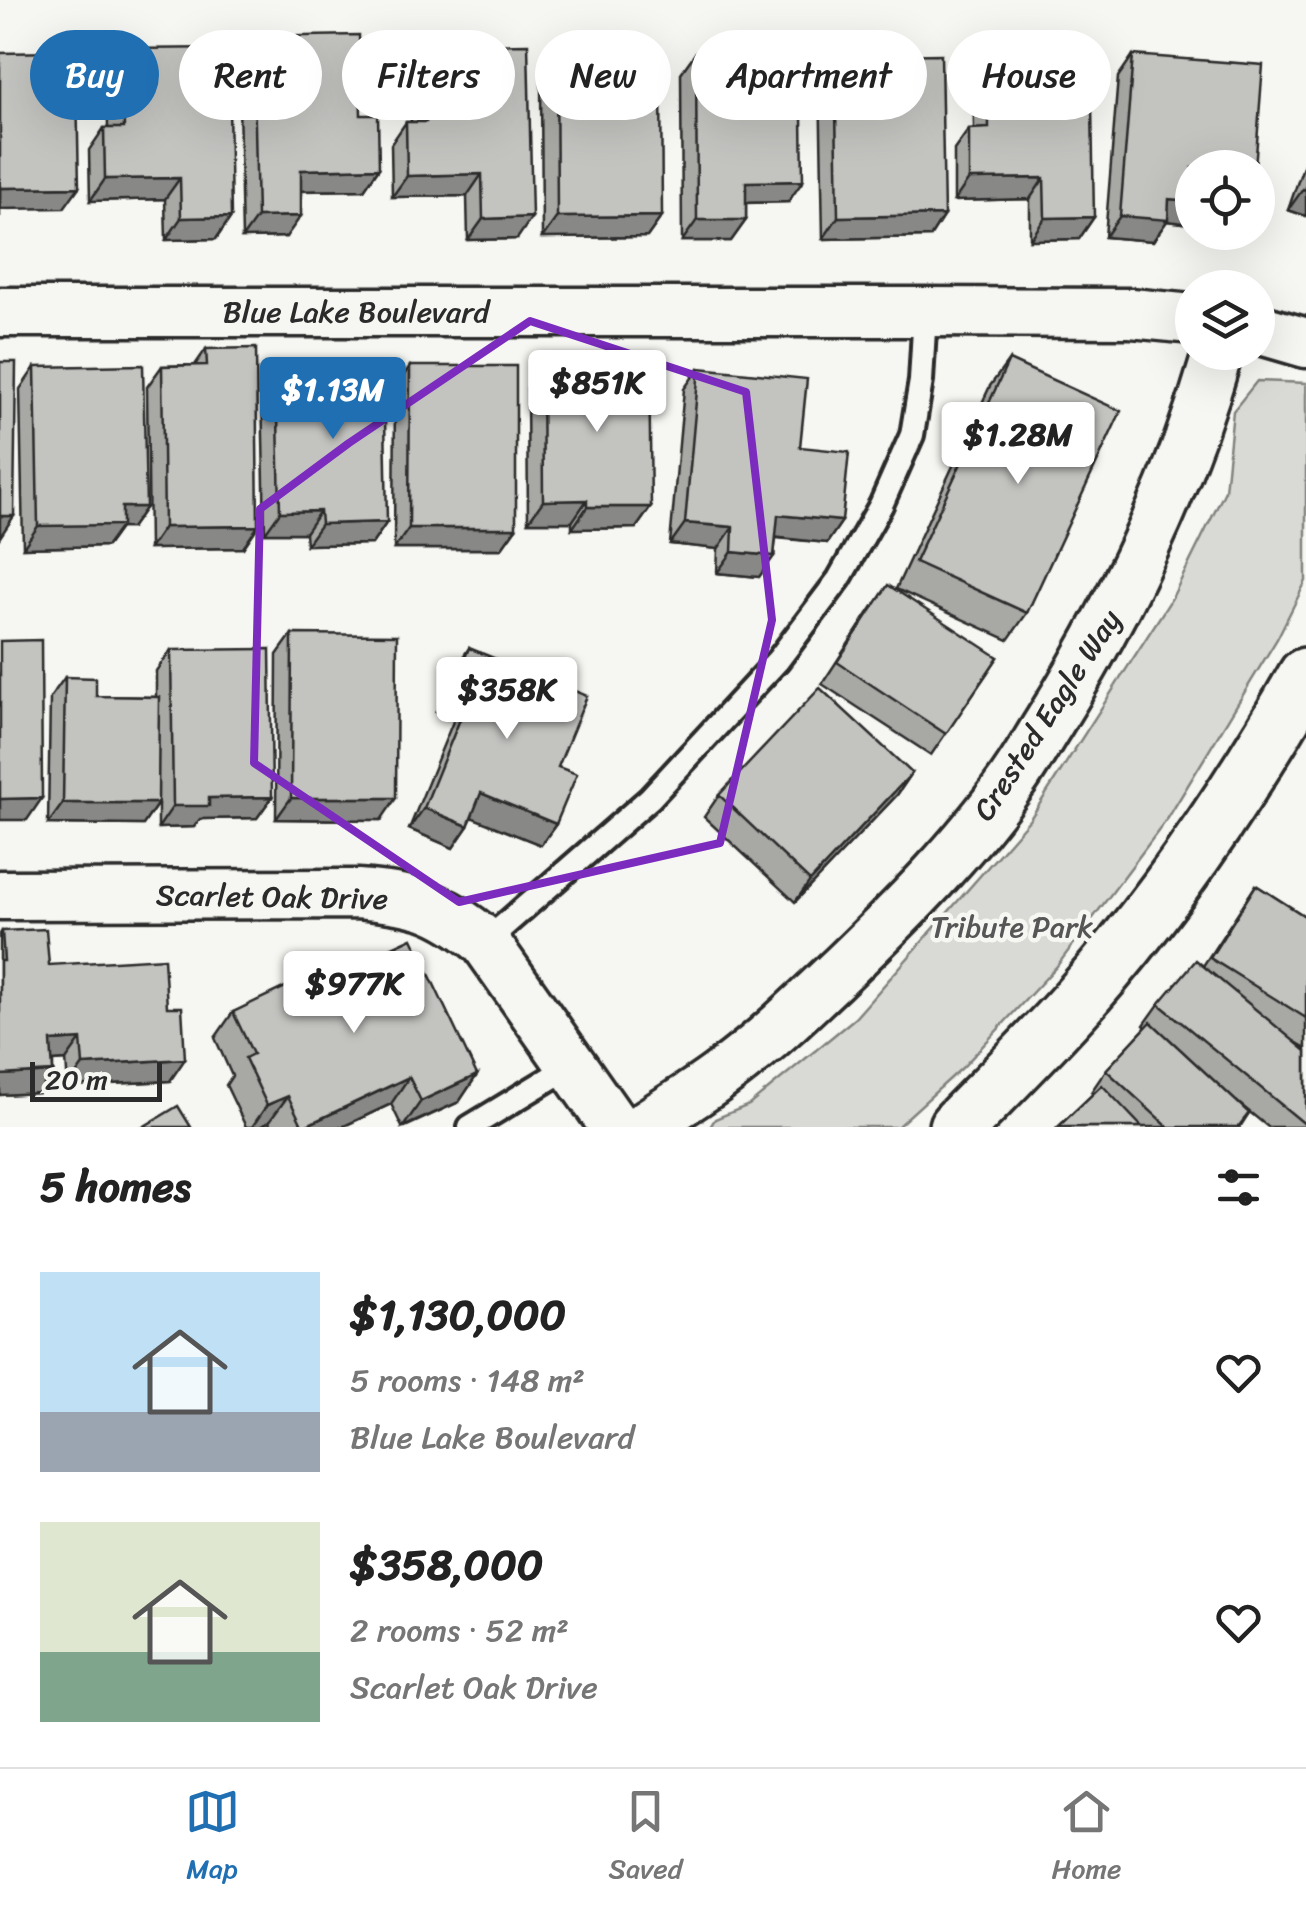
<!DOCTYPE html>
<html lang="en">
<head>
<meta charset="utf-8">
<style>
  :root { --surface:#fff; --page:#f6f6f6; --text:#222; --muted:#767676; --line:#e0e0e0; --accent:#1f6fb2 }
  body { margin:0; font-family:Sriracha,sans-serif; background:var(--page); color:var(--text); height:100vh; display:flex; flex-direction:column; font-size:38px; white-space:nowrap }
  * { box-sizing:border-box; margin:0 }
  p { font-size:32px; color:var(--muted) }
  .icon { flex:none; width:55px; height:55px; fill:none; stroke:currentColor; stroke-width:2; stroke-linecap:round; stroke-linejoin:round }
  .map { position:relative; height:1127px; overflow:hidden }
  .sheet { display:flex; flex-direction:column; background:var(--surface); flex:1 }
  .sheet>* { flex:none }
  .guide { position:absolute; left:30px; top:30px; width:1248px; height:90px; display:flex; gap:20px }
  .tools { position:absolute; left:1175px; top:150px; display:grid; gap:20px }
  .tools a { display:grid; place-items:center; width:100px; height:100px; border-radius:50%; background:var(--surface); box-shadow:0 10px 40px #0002; font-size:50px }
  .scale { position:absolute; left:30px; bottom:25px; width:132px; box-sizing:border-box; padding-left:10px; border:5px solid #2b2b2b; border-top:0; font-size:28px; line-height:35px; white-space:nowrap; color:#2b2b2b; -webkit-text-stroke:8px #f6f6f2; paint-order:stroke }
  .price { position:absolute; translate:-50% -85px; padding:0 22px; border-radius:10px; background:#fff; color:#222; font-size:32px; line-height:65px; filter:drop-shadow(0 2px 5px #0008) }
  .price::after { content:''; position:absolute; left:50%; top:60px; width:30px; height:22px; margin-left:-15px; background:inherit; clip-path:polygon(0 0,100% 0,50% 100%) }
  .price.active { background:var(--accent); color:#fff }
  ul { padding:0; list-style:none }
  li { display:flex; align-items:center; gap:30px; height:250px; padding:0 40px }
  li span { display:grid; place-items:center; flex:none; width:280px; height:200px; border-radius:0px; color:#555 }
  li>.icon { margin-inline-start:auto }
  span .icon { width:120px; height:120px; fill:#fffc; stroke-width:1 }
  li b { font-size:42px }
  h2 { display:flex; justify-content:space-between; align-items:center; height:120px; padding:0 40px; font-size:42px }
  .pill { padding:0 35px; border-radius:45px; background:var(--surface); box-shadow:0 10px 40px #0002; font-size:35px; line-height:90px }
  .pill.active { background:var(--accent); color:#fff }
  .tab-bar { display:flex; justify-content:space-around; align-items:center; height:140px; border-top:2px solid var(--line); background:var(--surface); font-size:28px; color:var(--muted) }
  .tab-bar a { display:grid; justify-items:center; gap:5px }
  .tab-bar .active { color:var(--accent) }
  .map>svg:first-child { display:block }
</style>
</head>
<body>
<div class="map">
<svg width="1306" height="1127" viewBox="0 0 1306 1127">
  <rect width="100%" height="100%" fill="#f6f6f2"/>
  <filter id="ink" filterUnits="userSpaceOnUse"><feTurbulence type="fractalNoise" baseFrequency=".01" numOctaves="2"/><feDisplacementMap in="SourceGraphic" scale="20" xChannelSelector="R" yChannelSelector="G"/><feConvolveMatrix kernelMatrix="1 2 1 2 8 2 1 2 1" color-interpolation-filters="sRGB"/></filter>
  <g filter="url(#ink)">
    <path fill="#d9d9d5" stroke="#828280" stroke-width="2.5" d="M 1257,381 L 1306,383 L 1306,581 L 1277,639 L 1168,818 L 1057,966 L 963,1067 L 897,1127 L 710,1127 L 715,1119 L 749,1105 L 855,1018 L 1030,819 L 1172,598 L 1225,491 L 1233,411 Z"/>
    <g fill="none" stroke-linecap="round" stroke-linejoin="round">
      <defs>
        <g id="lane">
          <path d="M 485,942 L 650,798 L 778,660 L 839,579 L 881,505 L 912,435 L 921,381 L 925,312"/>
          <path d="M 470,1127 L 572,1065"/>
        </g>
        <g id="street">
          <path d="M 0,312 L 925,312 L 1131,313 L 1192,319"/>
          <path d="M 1258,329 L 1306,343"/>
          <path d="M 0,895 L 357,894 C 415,899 440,904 485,942 L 615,1127"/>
          <path d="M 643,1127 C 670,1109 699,1092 725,1072 C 767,1041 806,1003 844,967 C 904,909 964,849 1012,781 C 1025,763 1036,743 1048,724 C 1121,607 1180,484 1218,352"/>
        </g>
        <path id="secondary" d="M 957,1127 C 998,1085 1040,1044 1079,1000 C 1166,902 1241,790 1306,676"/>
      </defs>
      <use href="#lane" stroke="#2b2b2b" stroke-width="30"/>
      <use href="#street" stroke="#2b2b2b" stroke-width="55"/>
      <use href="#secondary" stroke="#2b2b2b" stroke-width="62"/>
      <use href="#lane" stroke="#f6f6f2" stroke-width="22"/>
      <use href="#street" stroke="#f6f6f2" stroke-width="48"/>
      <use href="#secondary" stroke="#f6f6f2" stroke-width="55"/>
    </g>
    <g fill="#a8a8a5" stroke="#2b2b2b" stroke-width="2.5">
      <path d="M 253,37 L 379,168 L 364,190 L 301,191 L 286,237 L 242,238 L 238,58 Z"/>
      <path d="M 424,46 L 517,239 L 468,240 L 467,196 L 392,197 L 391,144 L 406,122 L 411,122 L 409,68 Z"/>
      <path d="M 122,49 L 231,217 L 216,239 L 166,240 L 165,199 L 90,201 L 89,150 L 104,128 L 108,128 L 107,71 Z"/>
      <path d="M 988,51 L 1094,217 L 1079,239 L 1030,240 L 1030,199 L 954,201 L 954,150 L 969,129 L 974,129 L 973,72 Z"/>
      <path d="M 696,52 L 788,202 L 746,203 L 746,220 L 731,241 L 682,241 L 681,73 Z"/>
      <path d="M 1133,55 L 1192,168 L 1192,224 L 1167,221 L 1153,241 L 1105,237 L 1118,77 Z"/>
      <path d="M 835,56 L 944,215 L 930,237 L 823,239 L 820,77 Z"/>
      <path d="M 556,57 L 641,74 L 662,216 L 647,237 L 542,238 L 541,79 Z"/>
      <path d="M 1306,158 L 1306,216 L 1288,210 Z"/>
      <path d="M 206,349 L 258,526 L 243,548 L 149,549 L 147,387 L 162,366 L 195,365 Z"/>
      <path d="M 1009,360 L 1027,613 L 1008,640 L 896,589 L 990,386 Z"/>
      <path d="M 277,366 L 387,522 L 372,544 L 306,545 L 305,533 L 265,533 L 262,388 Z"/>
      <path d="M 410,366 L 516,528 L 501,549 L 394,549 L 395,388 Z"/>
      <path d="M 542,366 L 651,507 L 636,528 L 572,529 L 572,522 L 528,522 L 527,388 Z"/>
      <path d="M 35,367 L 146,507 L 131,528 L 120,528 L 107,546 L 23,548 L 20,389 Z"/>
      <path d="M 699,368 L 800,447 L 842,521 L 827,543 L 776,538 L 774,556 L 759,577 L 717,573 L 718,549 L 670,544 L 684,389 Z"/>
      <path d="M 873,606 L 998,657 L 931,755 L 822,684 Z"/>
      <path d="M 292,634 L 381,820 L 276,819 L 277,655 Z"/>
      <path d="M 469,648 L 558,767 L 556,824 L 541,845 L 472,817 L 468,826 L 453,848 L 409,829 L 454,719 L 436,712 L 454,670 Z"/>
      <path d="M 171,650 L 272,797 L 257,818 L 200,819 L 194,827 L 158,828 L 158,801 L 158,803 L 143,825 L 48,824 L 50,698 L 65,677 L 96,696 L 156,697 L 156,671 Z"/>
      <path d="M 912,773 L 897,795 L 795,902 L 704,817 L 719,795 Z"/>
      <path d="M 1256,885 L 1306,917 L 1306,1048 L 1294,1041 L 1306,1051 L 1306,1127 L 1268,1127 L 1236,1101 L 1249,1113 L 1240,1127 L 1058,1127 L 1093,1094 L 1091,1092 L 1106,1070 L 1146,1027 L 1144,1025 L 1159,1004 L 1203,966 Z"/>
      <path d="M 2,931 L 49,965 L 170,1081 L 68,1086 L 66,1060 L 53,1061 L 53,1072 L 38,1093 L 0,1095 L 0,934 Z"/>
      <path d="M 306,987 L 477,1075 L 459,1102 L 405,1127 L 402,1127 L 391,1104 L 342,1127 L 271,1127 L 269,1122 L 259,1127 L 246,1127 L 226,1085 L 232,1076 L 215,1038 L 233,1012 Z"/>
    </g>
    <g fill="#888886" stroke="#2b2b2b" stroke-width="2.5">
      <path d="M 379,168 L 364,190 L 286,191 L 301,170 Z"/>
      <path d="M 482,174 L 467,196 L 392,197 L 407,176 Z"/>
      <path d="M 180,178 L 165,199 L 90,201 L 105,179 Z"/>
      <path d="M 1044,178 L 1030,199 L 954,201 L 969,179 Z"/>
      <path d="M 803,181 L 788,202 L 731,203 L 746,182 Z"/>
      <path d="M 79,187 L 64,208 L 0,209 L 0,188 Z"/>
      <path d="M 1303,189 L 1306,190 L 1306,216 L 1288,210 Z"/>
      <path d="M 1169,199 L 1192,201 L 1192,224 L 1167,221 L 1153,241 L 1105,237 L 1120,216 Z"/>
      <path d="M 944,215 L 930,237 L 823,239 L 838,217 Z"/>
      <path d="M 301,216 L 286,237 L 242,238 L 257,217 Z"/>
      <path d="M 662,216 L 647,237 L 542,238 L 557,217 Z"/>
      <path d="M 231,217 L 216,239 L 166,240 L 181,218 Z"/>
      <path d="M 532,217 L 517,239 L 468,240 L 483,219 Z"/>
      <path d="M 1094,217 L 1079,239 L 1030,240 L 1045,218 Z"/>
      <path d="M 697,220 L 746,220 L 731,241 L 682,241 Z"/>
      <path d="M 587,500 L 572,522 L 528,522 L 543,501 Z"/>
      <path d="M 122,507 L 146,507 L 131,528 L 120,528 L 107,546 L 23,548 L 38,526 Z"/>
      <path d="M 587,507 L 651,507 L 636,528 L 572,529 Z"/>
      <path d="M 320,511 L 305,533 L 265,533 L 280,512 Z"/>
      <path d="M 778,515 L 842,521 L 827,543 L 763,536 Z"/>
      <path d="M 0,516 L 14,516 L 0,537 Z"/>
      <path d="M 387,522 L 372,544 L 306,545 L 321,524 Z"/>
      <path d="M 685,523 L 733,527 L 718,549 L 670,544 Z"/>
      <path d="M 258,526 L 243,548 L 149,549 L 164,527 Z"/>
      <path d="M 409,528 L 516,528 L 501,549 L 394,549 Z"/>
      <path d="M 732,552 L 774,556 L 759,577 L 717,573 Z"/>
      <path d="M 451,691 L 469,697 L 454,719 L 436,712 Z"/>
      <path d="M 912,773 L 897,795 L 795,902 L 810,881 Z"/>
      <path d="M 481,793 L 556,824 L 541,845 L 466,815 Z"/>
      <path d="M 272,797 L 257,818 L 200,819 L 194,827 L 158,828 L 173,806 L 209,798 Z"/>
      <path d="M 42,798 L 27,820 L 0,820 L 0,799 Z"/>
      <path d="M 291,798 L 396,798 L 381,820 L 276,819 Z"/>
      <path d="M 63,803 L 158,803 L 143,825 L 48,824 Z"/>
      <path d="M 424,808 L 468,826 L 453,848 L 409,829 Z"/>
      <path d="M 81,1039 L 66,1060 L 36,1062 L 51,1041 Z"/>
      <path d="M 185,1059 L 170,1081 L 68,1086 L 83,1065 Z"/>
      <path d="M 53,1072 L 38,1093 L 0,1095 L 0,1075 Z"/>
      <path d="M 477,1075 L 459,1102 L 403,1127 L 421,1101 Z"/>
      <path d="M 409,1077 L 391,1104 L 342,1127 L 303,1127 Z"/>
      <path d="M 288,1096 L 269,1122 L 259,1127 L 252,1127 L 267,1105 Z"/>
    </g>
    <g fill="#c3c3c0" stroke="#2b2b2b" stroke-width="2.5">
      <path d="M 359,35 L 361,115 L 378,115 L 379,168 L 301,170 L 301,216 L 257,217 L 253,37 Z"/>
      <path d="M 528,44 L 532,217 L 483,219 L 482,174 L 407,176 L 406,122 L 426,122 L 424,46 Z"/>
      <path d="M 228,48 L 231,217 L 181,218 L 180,178 L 105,179 L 104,128 L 124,128 L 122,49 Z"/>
      <path d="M 1091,49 L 1094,217 L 1045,218 L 1044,178 L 969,179 L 969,129 L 989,128 L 988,51 Z"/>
      <path d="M 801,51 L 803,181 L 746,182 L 746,220 L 697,220 L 696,52 Z"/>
      <path d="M 59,52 L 60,87 L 77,87 L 79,187 L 0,188 L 0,217 L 0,53 Z"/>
      <path d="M 941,54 L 944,215 L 838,217 L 835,56 Z"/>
      <path d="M 1133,55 L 1263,65 L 1255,168 L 1192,168 L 1192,201 L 1169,199 L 1168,220 L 1120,216 Z"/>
      <path d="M 556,57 L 640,57 L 641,74 L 661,74 L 662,216 L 557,217 Z"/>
      <path d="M 256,348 L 258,526 L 164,527 L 162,366 L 207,365 L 206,349 Z"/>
      <path d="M 1009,360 L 1121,411 L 1027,613 L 915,562 Z"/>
      <path d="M 0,362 L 16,362 L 14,516 L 0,516 Z"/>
      <path d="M 143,365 L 146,507 L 122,507 L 122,525 L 38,526 L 35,367 Z"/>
      <path d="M 384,365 L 387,522 L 321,524 L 320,511 L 280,512 L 277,366 Z"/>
      <path d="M 649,365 L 651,507 L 587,507 L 587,500 L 543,501 L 542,366 Z"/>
      <path d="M 410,366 L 516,366 L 516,528 L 409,528 Z"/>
      <path d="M 699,368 L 807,379 L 800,447 L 849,452 L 842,521 L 778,515 L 774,556 L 732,552 L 733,527 L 685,523 Z"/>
      <path d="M 888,585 L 998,657 L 946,734 L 837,662 Z"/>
      <path d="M 292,634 L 397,635 L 396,798 L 291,798 Z"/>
      <path d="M 41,640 L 42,798 L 0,799 L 0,641 Z"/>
      <path d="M 469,648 L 587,696 L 558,767 L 577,774 L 556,824 L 481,793 L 468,826 L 424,808 L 469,697 L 451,691 Z"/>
      <path d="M 270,649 L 272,797 L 209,798 L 209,806 L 173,806 L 171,650 Z"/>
      <path d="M 65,677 L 96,678 L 96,696 L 159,697 L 158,803 L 63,803 Z"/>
      <path d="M 820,688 L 912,773 L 810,881 L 719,795 Z"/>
      <path d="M 1256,885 L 1306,917 L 1306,1018 L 1210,958 Z"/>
      <path d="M 46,929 L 49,965 L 164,958 L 167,1007 L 182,1007 L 185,1059 L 83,1065 L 81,1039 L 51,1041 L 53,1072 L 0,1075 L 0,961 L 4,961 L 2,931 Z"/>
      <path d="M 412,938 L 477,1075 L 421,1101 L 409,1077 L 303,1127 L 288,1096 L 267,1105 L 245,1058 L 253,1054 L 233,1012 L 302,979 L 306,987 Z"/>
      <path d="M 1196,960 L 1306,1051 L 1306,1125 L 1159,1004 Z"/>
      <path d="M 1151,1022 L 1249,1113 L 1238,1127 L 1168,1127 L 1106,1070 Z"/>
      <path d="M 1102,1085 L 1142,1127 L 1058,1127 Z"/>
      <path d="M 178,1106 L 191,1127 L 143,1127 Z"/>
    </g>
  </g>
  <path fill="none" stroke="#7b2cbf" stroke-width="8" stroke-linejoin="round" d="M 530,321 L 746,392 L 772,620 L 720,843 L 459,902 L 254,763 L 260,509 L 349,443 Z"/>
  <g text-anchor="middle" stroke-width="9" stroke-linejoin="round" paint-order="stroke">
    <g font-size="30" fill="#2b2b2b" stroke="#f6f6f2">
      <text x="356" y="322">Blue Lake Boulevard</text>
      <text transform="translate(1047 715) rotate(-57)" y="10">Crested Eagle Way</text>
      <text transform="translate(272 897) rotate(1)" y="10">Scarlet Oak Drive</text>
    </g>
    <g font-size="30" fill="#565656" stroke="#f6f6f2">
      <text x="1012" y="937">Tribute Park</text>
    </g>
  </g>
</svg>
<div class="tools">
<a><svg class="icon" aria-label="locate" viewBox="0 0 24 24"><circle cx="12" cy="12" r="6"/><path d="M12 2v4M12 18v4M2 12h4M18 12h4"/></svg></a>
<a><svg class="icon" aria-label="layers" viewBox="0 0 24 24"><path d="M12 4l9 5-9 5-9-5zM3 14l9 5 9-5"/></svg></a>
</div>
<div class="scale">20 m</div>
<b class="price" style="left:597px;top:435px">$851K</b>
<b class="price active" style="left:333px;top:442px">$1.13M</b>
<b class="price" style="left:1018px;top:487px">$1.28M</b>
<b class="price" style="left:507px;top:742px">$358K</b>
<b class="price" style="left:354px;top:1036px">$977K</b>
<div class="guide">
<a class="pill active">Buy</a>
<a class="pill">Rent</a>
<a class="pill">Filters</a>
<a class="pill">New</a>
<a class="pill">Apartment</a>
<a class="pill">House</a>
</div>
</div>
<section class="sheet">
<h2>5 homes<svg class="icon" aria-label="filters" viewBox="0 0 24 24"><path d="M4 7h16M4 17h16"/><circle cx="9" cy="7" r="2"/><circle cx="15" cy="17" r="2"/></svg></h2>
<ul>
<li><span style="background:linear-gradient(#bfe0f5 70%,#9aa5b1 0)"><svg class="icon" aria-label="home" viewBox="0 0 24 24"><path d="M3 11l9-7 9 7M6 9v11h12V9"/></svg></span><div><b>$1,130,000</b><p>5 rooms · 148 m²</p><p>Blue Lake Boulevard</p></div><svg class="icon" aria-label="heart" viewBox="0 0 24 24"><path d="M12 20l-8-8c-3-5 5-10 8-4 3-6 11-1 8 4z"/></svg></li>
<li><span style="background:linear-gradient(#dfe7d0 65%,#7fa58c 0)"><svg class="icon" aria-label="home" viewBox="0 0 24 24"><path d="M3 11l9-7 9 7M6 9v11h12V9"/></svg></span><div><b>$358,000</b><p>2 rooms · 52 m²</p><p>Scarlet Oak Drive</p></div><svg class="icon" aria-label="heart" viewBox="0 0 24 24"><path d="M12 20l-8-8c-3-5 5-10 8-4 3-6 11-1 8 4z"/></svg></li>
</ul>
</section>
<nav class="tab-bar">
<a class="active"><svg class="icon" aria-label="map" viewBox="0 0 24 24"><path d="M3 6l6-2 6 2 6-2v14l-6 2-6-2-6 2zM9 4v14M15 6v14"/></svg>Map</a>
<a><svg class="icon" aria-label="saved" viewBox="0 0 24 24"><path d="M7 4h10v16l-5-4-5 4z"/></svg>Saved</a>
<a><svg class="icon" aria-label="home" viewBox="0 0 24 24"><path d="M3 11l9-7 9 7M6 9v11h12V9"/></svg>Home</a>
</nav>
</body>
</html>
